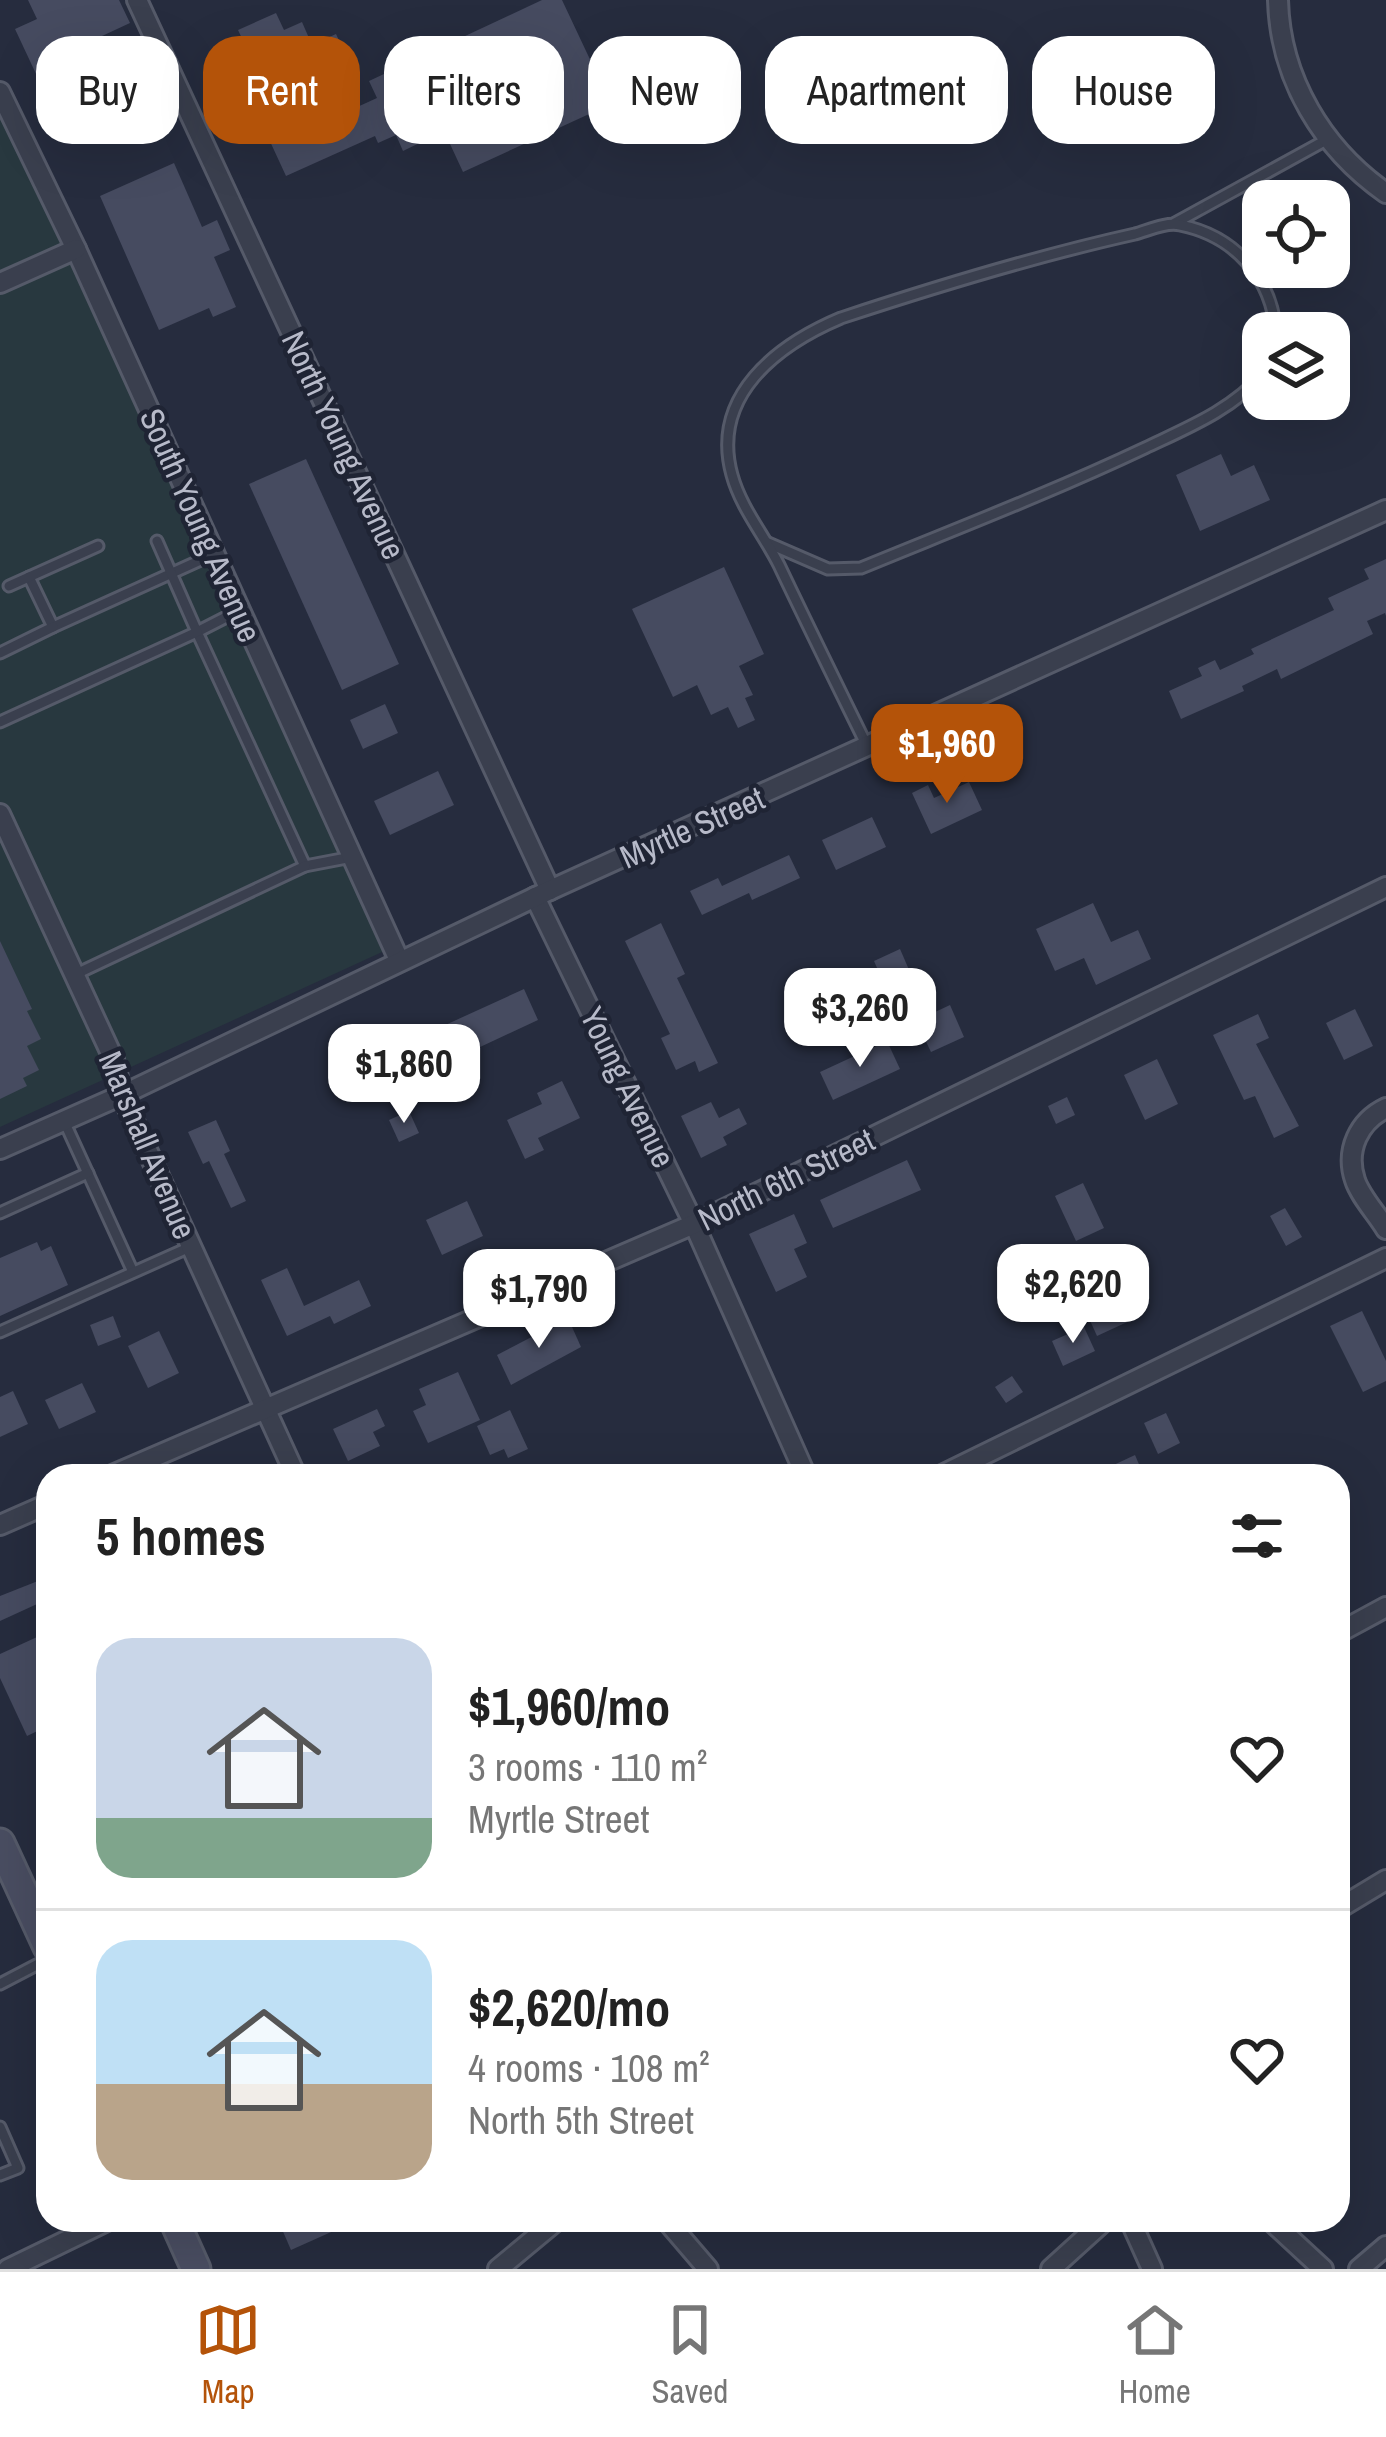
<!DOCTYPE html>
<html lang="en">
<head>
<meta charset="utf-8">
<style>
  :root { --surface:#fff; --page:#f2f2f2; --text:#222; --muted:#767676; --line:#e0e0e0; --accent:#b45309 }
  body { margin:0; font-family:"Archivo Narrow",sans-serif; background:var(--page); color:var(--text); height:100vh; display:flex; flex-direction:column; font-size:45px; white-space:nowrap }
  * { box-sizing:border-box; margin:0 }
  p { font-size:39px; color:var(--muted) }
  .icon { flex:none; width:66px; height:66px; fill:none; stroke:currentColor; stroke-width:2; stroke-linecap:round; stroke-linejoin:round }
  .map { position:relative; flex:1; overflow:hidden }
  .drawer { position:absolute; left:36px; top:1464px; width:1314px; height:768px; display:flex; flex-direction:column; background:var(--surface); border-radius:36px; box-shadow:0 12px 48px #0002 }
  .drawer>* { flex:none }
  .banner { position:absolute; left:36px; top:36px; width:1314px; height:108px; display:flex; gap:24px }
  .tools { position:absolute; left:1242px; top:180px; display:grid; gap:24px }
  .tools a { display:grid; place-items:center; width:108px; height:108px; border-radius:24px; background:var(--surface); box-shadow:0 12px 48px #0002; font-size:60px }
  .price { position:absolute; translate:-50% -102px; padding:0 27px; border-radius:24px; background:#fff; color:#222; font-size:39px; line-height:78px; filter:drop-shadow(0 3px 6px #0008) }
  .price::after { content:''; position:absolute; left:50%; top:72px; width:36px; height:27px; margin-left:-18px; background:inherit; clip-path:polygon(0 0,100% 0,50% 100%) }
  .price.selected { background:var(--accent); color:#fff }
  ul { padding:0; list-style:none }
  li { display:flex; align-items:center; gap:36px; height:300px; padding:0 60px }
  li+li { border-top:3px solid var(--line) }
  li span { display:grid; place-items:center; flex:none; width:336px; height:240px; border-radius:36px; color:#555 }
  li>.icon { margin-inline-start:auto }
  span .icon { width:144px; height:144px; fill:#fffc; stroke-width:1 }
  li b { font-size:51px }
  h2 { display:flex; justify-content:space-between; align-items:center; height:144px; padding:0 60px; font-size:51px }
  .tag { padding:0 42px; border-radius:36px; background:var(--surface); box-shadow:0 12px 48px #0002; font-size:42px; line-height:108px }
  .tag.selected { background:var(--accent); color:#fff }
  .dock { display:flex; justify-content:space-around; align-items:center; height:168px; border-top:3px solid var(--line); background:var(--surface); font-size:33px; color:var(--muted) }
  .dock a { display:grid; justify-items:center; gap:6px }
  .dock .selected { color:var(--accent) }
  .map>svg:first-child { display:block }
</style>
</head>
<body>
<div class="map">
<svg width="1386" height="2269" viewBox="0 0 1386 2269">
  <rect width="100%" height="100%" fill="#262c3e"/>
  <path fill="#28383f" d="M 0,99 L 393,947 L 0,1127 Z"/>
  <g fill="#464b60">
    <path d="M 28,0 L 119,0 L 130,23 L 59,56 L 63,64 L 37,76 L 15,29 L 37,19 Z"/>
    <path d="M 542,0 L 562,0 L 611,104 L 463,172 L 444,131 L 403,151 L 396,135 L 378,143 L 375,136 L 286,176 L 230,55 L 246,47 L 238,30 L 276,13 L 284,30 L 302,22 L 312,45 L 336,34 L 350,64 L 326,74 L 344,113 L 377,98 L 369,81 Z"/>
    <path d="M 174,163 L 202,227 L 217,220 L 230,250 L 214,257 L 236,307 L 213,317 L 209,308 L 159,330 L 100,196 Z"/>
    <path d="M 1221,454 L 1231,476 L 1254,465 L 1270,500 L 1200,531 L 1176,475 Z"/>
    <path d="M 306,459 L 399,664 L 342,690 L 249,484 Z"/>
    <path d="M 1386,559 L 1386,616 L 1385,613 L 1367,621 L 1373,634 L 1281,679 L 1277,669 L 1242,686 L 1244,691 L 1181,719 L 1169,691 L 1202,676 L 1198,668 L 1215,660 L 1220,670 L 1254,654 L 1251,649 L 1334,610 L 1328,598 L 1369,579 L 1364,569 Z"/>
    <path d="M 724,567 L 764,654 L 739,666 L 753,695 L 745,698 L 755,720 L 738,728 L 728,707 L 711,715 L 697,685 L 673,697 L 632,609 Z"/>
    <path d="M 385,704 L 398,733 L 363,749 L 350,720 Z"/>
    <path d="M 438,771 L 454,805 L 390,835 L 374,801 Z"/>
    <path d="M 969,782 L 982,810 L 931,834 L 912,793 L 928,785 L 934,798 Z"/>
    <path d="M 872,817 L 886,847 L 836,870 L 822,840 Z"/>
    <path d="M 789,855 L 800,878 L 752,900 L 749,893 L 702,915 L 690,891 L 718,878 L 722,886 Z"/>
    <path d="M 1093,903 L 1111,942 L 1138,930 L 1151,959 L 1096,985 L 1084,958 L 1055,971 L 1036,929 Z"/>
    <path d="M 661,923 L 685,974 L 677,978 L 718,1063 L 699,1072 L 695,1061 L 676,1070 L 661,1038 L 670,1034 L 625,941 Z"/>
    <path d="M 0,941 L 32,1009 L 27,1011 L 41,1039 L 27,1046 L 39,1070 L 23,1078 L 27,1086 L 0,1099 Z"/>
    <path d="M 900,949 L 910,972 L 884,984 L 874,961 Z"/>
    <path d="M 524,989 L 538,1020 L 446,1063 L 449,1069 L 413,1086 L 395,1048 Z"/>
    <path d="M 950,1005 L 964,1037 L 931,1052 L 916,1021 Z"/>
    <path d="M 1355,1009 L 1373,1046 L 1344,1060 L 1326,1023 Z"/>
    <path d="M 1258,1014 L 1269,1038 L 1256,1044 L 1299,1126 L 1274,1138 L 1255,1096 L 1244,1100 L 1213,1035 Z"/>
    <path d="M 887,1041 L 900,1069 L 833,1100 L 820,1072 Z"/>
    <path d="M 1157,1059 L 1178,1104 L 1145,1120 L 1124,1075 Z"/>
    <path d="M 562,1081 L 580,1118 L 538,1138 L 544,1150 L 525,1159 L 507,1120 L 542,1104 L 537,1093 Z"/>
    <path d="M 1067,1097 L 1075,1115 L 1056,1124 L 1048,1106 Z"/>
    <path d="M 711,1102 L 719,1118 L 739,1108 L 747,1124 L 723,1137 L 727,1145 L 701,1158 L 681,1116 Z"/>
    <path d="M 409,1111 L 419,1133 L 399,1142 L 389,1120 Z"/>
    <path d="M 216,1120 L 230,1151 L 224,1154 L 246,1201 L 231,1208 L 209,1161 L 203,1164 L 188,1132 Z"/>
    <path d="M 907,1160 L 921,1190 L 833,1228 L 820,1200 Z"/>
    <path d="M 1083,1183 L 1104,1228 L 1076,1241 L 1055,1196 Z"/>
    <path d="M 467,1201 L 483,1236 L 442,1255 L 426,1220 Z"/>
    <path d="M 1285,1208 L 1302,1237 L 1286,1246 L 1270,1216 Z"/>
    <path d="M 794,1214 L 807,1243 L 794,1249 L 807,1277 L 776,1292 L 749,1234 Z"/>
    <path d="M 37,1242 L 41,1251 L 51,1246 L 68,1285 L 0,1316 L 0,1258 Z"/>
    <path d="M 287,1268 L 304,1306 L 359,1280 L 371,1306 L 334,1324 L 330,1316 L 287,1336 L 261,1280 Z"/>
    <path d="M 1129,1297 L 1138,1317 L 1097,1336 L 1088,1316 Z"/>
    <path d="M 1362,1311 L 1386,1361 L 1386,1381 L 1363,1392 L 1330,1326 Z"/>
    <path d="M 113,1316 L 121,1337 L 98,1346 L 90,1325 Z"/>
    <path d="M 568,1318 L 581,1347 L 511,1385 L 497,1355 Z"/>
    <path d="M 1084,1327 L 1095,1351 L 1063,1366 L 1052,1341 Z"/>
    <path d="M 159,1331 L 179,1373 L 148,1388 L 128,1346 Z"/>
    <path d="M 458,1372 L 480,1420 L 428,1443 L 413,1411 L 426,1405 L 419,1389 Z"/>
    <path d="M 1012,1376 L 1023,1392 L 1006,1403 L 995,1387 Z"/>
    <path d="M 82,1383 L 96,1412 L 59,1429 L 45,1400 Z"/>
    <path d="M 13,1391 L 28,1424 L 0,1437 L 0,1397 Z"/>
    <path d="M 377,1409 L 385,1426 L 373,1432 L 380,1446 L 348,1461 L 333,1429 Z"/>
    <path d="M 510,1410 L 528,1449 L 508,1458 L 504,1449 L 490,1455 L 477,1426 Z"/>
    <path d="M 1166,1413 L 1180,1443 L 1158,1454 L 1144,1423 Z"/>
    <path d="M 1135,1455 L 1144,1476 L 1090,1476 Z"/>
    <path d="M 48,1577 L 48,1599 L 0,1621 L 0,1596 Z"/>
    <path d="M 48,1632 L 48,1726 L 27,1736 L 0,1678 L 0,1654 Z"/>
    <path d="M 278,2220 L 358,2220 L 291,2250 Z"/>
  </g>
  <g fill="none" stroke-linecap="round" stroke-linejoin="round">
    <defs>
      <g id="lane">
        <path d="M 1175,223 L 1328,139"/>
        <path d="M 768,543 L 828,569 L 861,568 C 956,529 1052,492 1145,448 C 1187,428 1232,410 1263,374"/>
        <path d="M 29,577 L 53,627 L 214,554"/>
        <path d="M 9,586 L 98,546"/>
        <path d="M 240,610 L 197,632 L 305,866 L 352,857"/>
        <path d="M 0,653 L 53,627"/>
        <path d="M 0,722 L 197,632 L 157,541"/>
        <path d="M 868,748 C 838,687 808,626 779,565 C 764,535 741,508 732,475 C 710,396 777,345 841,318 C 938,286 1036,256 1135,234 C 1149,230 1166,222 1180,225 C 1235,236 1272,278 1276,333"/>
        <path d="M 74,975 L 305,866"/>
        <path d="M 64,1121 L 133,1272"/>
        <path d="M 0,1213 L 88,1173"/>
        <path d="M 0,1332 L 190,1247"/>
        <path d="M 0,1984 L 48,1959"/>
        <path d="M 0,2127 L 18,2168 L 0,2175"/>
      </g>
      <g id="street">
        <path d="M 137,0 L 550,890"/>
        <path d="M 1278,0 C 1280,79 1323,149 1386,193"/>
        <path d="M 0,92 L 76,249 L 399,960"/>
        <path d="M 0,283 L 76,249"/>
        <path d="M 0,814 L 114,1060 L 122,1095 L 296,1476"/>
        <path d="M 535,897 L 694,1224 L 806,1476"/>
        <path d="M 1386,1108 C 1359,1121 1345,1150 1355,1180 C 1360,1196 1377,1214 1386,1229"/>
        <path d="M 0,1149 L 122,1095 L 550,890 L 1386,510"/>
        <path d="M 110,1476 L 694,1224 L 1386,887"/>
        <path d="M 940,1476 L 1386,1258"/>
        <path d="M 0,1525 L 48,1504"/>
        <path d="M 1338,1633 L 1386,1607"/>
        <path d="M 1338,1909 L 1386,1880"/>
        <path d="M 666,2220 L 708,2269"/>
        <path d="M 1130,2220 L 1152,2269"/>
        <path d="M 1270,2220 L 1323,2269"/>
        <path d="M 8,2269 L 109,2220"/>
        <path d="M 498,2269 L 557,2220"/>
        <path d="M 1051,2269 L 1105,2220"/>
        <path d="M 1359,2269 L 1386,2246"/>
      </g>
      <g id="secondary">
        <path d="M 0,1843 L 48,1947"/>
        <path d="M 174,2220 L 196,2269"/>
      </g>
    </defs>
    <use href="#lane" stroke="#555a69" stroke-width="15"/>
    <use href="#street" stroke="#555a69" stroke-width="24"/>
    <use href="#secondary" stroke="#555a69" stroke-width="33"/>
    <use href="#lane" stroke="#3a3f4e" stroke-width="9"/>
    <use href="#street" stroke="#3a3f4e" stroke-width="18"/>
    <use href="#secondary" stroke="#494d61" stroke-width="27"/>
  </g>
  <g text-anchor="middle" stroke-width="9" stroke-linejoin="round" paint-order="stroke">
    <g font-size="33" fill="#b7bac9" stroke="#1f2434">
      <text transform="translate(344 445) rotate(65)" y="12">North Young Avenue</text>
      <text transform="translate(201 525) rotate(66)" y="12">South Young Avenue</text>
      <text transform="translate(692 827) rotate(-24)" y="12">Myrtle Street</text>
      <text transform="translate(628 1087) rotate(64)" y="12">Young Avenue</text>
      <text transform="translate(148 1145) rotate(67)" y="12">Marshall Avenue</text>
      <text transform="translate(786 1179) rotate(-26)" y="12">North 6th Street</text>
    </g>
  </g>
</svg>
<div class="tools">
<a><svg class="icon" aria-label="locate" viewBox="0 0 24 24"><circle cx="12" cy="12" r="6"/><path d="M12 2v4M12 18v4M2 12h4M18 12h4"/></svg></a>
<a><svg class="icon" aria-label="layers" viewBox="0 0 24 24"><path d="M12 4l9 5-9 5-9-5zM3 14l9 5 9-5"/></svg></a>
</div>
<b class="price selected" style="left:947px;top:806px">$1,960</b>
<b class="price" style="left:860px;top:1070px">$3,260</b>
<b class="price" style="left:404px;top:1126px">$1,860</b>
<b class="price" style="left:1073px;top:1346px">$2,620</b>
<b class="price" style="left:539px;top:1351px">$1,790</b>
<div class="banner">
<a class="tag">Buy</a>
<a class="tag selected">Rent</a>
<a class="tag">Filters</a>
<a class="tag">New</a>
<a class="tag">Apartment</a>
<a class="tag">House</a>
</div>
<section class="drawer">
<h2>5 homes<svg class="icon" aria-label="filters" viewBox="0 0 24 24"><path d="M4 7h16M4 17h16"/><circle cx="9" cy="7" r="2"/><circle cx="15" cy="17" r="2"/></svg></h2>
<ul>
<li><span style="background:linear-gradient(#c9d6e8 75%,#7fa58c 0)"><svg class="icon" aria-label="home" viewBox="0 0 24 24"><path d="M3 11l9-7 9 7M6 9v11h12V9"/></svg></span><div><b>$1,960/mo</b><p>3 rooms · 110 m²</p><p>Myrtle Street</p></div><svg class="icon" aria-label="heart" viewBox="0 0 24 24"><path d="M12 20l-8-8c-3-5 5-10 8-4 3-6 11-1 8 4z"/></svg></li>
<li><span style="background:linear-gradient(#bfe0f5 60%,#b9a48a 0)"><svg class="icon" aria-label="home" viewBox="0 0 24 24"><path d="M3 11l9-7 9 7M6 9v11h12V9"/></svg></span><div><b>$2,620/mo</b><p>4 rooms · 108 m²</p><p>North 5th Street</p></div><svg class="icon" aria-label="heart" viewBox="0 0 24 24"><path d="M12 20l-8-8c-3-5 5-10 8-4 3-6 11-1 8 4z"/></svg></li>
</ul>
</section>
</div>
<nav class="dock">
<a class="selected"><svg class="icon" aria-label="map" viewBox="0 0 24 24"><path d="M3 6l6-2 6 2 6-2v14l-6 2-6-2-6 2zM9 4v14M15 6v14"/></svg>Map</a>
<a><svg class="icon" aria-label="saved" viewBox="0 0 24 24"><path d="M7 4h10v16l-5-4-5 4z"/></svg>Saved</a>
<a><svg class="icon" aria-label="home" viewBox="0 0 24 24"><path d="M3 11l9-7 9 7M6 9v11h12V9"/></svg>Home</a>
</nav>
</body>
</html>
